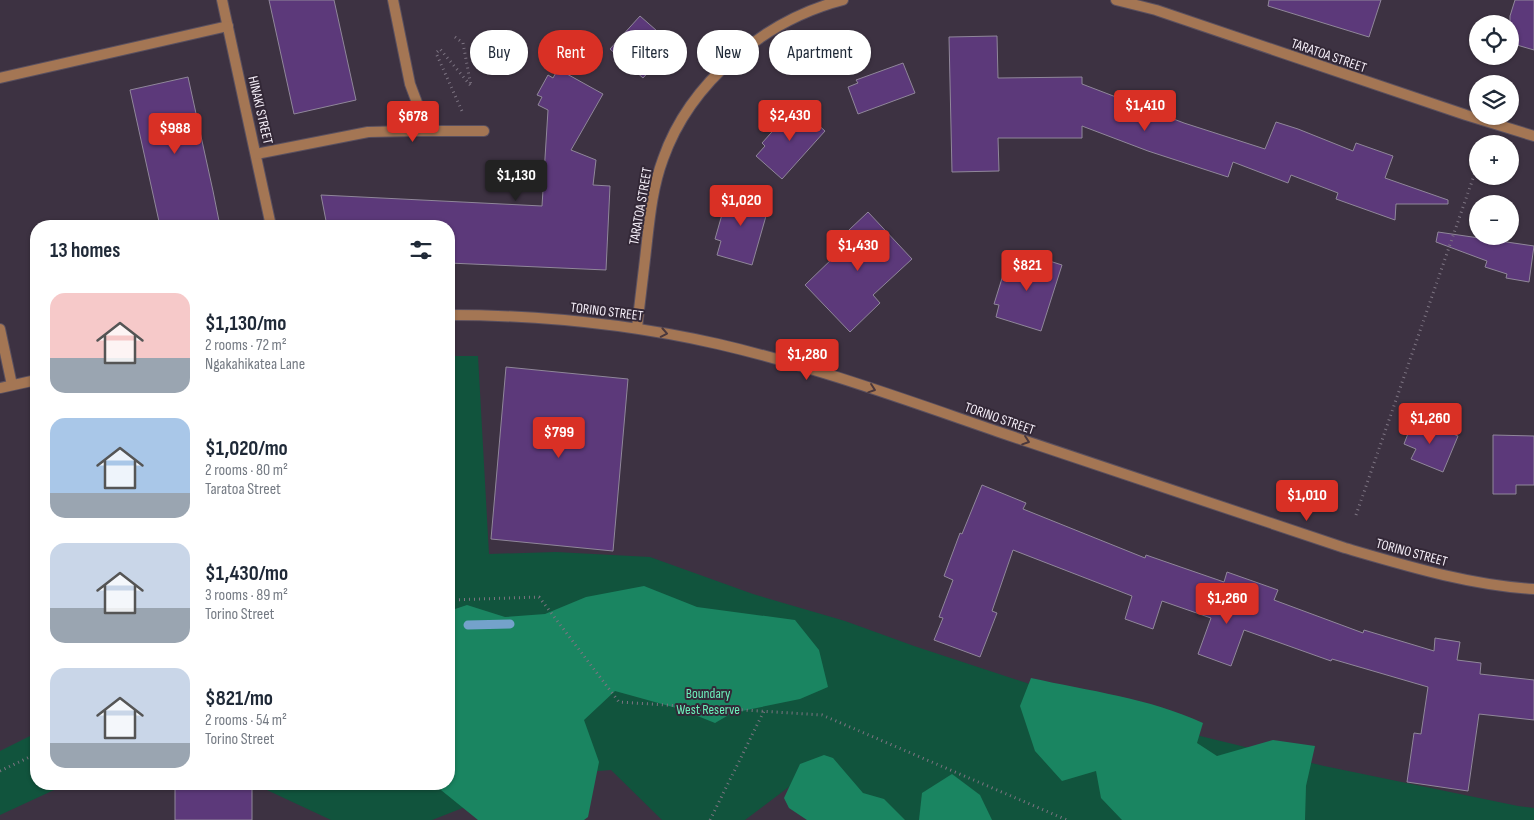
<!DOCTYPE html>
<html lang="en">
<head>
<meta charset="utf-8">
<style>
  :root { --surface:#fff; --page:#f6f6f7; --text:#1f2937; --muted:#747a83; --accent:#d93025 }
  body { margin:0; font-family:"Sofia Sans Condensed",sans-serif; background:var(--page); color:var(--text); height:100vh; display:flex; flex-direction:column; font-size:19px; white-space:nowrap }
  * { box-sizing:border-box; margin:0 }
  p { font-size:16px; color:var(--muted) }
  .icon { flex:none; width:28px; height:28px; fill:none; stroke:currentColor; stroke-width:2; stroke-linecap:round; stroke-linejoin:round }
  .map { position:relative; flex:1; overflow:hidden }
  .drawer { position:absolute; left:30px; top:220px; width:425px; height:570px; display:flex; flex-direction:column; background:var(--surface); border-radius:20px; box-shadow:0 1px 4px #0004 }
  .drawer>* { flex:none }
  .guide { position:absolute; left:470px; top:30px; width:475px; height:45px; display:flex; gap:10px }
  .buttons { position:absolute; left:1469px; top:15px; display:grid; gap:10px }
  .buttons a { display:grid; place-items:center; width:50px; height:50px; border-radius:50%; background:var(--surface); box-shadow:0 1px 4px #0004; font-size:25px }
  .price { position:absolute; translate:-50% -42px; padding:0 11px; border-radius:5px; background:var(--accent); color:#fff; font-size:16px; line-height:32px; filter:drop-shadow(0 1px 2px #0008) }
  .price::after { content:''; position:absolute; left:50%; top:30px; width:15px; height:11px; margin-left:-8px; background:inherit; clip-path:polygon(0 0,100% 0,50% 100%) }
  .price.selected { background:#222; color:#fff }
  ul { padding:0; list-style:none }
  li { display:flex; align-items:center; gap:15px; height:125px; padding:0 20px }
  li span { display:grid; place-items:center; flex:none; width:140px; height:100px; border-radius:15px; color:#555 }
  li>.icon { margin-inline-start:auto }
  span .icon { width:60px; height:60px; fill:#fffc; stroke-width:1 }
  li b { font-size:21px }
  h2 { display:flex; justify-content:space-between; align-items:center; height:60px; padding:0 20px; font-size:21px }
  .tag { padding:0 18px; border-radius:22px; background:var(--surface); box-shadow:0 1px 4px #0004; font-size:18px; line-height:45px }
  .tag.selected { background:var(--accent); color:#fff }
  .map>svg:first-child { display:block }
</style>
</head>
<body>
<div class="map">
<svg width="1534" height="820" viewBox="0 0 1534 820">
  <rect width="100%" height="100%" fill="#3d3242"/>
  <g fill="#11543d">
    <path d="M 449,356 L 478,356 L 489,554 L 556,552 L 650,557 L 753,594 L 845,621 L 914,646 L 1151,724 L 1324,766 L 1518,806 L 1534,808 L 1534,820 L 818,820 L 806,774 L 745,820 L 662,820 L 611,770 L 547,775 L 432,820 L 331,820 L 254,784 L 449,784 Z"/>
    <path d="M 36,733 L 36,784 L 67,784 L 0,815 L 0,751 Z"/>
  </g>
  <g fill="#1a8561">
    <path d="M 644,586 L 697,607 L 795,620 L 819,650 L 828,687 L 800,699 L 732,713 L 715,723 L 680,709 L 615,691 L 584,720 L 599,762 L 588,817 L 584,820 L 478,820 L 436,786 L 434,784 L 449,784 L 449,611 L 467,605 L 505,617 L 545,614 L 586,597 Z"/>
    <path d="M 1031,678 C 1089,691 1149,698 1203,723 L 1197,743 L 1217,756 L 1273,740 L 1315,746 L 1306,786 L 1305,820 L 1122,820 L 1101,798 L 1096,771 L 1062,781 L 1035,751 L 1020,706 Z"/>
    <path d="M 824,755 L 833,758 L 863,793 L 884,799 L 905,820 L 807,820 L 789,808 L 784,798 L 800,764 Z"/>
    <path d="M 952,774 L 980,795 L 992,820 L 919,820 L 922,793 Z"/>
  </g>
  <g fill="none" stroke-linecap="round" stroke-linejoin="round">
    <path stroke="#74a2cb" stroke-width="9" d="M 468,625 L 510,624"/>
  </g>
  <g fill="#5c397a" stroke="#90879a">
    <path d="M 269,0 L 334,0 L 356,100 L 294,114 Z"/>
    <path d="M 1269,0 L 1381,0 L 1369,37 L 1268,6 Z"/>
    <path d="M 1515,0 L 1534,0 L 1534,50 L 1510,43 L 1510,16 Z"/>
    <path d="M 640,16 L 673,45 L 643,78 L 610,49 Z"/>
    <path d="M 997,36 L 998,78 L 1082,77 L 1082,84 L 1184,123 L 1265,149 L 1276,122 L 1298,129 L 1353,151 L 1356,143 L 1393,156 L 1385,178 L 1448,200 L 1448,204 L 1396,204 L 1395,220 L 1336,199 L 1338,193 L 1291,175 L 1288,183 L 1233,162 L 1228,177 L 1148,151 L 1082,126 L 1082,138 L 998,138 L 999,171 L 952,172 L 949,37 Z"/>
    <path d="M 903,63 L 915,93 L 858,114 L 848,87 L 858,83 L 856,80 Z"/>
    <path d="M 558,69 L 603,94 L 571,150 L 596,160 L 593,185 L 610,186 L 606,270 L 449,263 L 449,226 L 327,226 L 321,195 L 542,206 L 548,110 L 538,105 L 542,97 L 537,95 L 548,75 L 553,78 Z"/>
    <path d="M 188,77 L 213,191 L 220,226 L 160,226 L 130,90 Z"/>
    <path d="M 796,105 L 825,131 L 782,179 L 756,156 L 765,146 L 762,143 Z"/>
    <path d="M 729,190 L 770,202 L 752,265 L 717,255 L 721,241 L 715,239 Z"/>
    <path d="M 868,212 L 912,259 L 873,295 L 880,303 L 850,332 L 805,285 L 836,255 L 830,248 Z"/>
    <path d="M 1438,232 L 1534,246 L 1529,282 L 1506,278 L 1507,274 L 1485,267 L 1487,261 L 1436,242 Z"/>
    <path d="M 1037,257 L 1062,265 L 1041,331 L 996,317 L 999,305 L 994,304 L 1008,259 L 1034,267 Z"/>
    <path d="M 506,367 L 628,379 L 613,551 L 491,539 Z"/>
    <path d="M 1414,418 L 1458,436 L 1443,472 L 1411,459 L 1416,449 L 1404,444 Z"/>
    <path d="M 1493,435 L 1534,436 L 1534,485 L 1516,485 L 1516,494 L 1493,494 Z"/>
    <path d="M 982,485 L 1026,503 L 1023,509 L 1145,558 L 1146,555 L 1224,582 L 1227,572 L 1278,590 L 1274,600 L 1363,633 L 1364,630 L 1434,651 L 1435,638 L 1460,642 L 1457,660 L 1481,663 L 1480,674 L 1534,680 L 1534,720 L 1479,714 L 1468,791 L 1407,782 L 1414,733 L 1421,734 L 1428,687 L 1332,659 L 1331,661 L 1244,630 L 1231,666 L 1198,654 L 1211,618 L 1162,601 L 1153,629 L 1125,619 L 1132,596 L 1013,550 L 992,611 L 997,613 L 980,657 L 934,640 L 943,618 L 939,617 L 953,580 L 944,576 L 960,533 L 962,534 Z"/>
    <path d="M 175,786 L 252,787 L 252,820 L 175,820 Z"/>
  </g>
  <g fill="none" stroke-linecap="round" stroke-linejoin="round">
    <defs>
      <g id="street">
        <path d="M 222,0 L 271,226"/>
        <path d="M 1116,0 L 1156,10 L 1466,115 L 1534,136"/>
        <path d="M 0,78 L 228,26"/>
        <path d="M 412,131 L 484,131"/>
        <path d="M 256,154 L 368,132 L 412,131 L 419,108 L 410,84 L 393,0"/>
        <path d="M 449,315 C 539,315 629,324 718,344 C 813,366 906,400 999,432 C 1114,470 1229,509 1345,548 C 1407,566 1469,585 1534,589"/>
        <path d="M 637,328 C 640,299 644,270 647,241 C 650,214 653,186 663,159 C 690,82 765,20 843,0"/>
        <path d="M 0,329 L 12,385"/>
        <path d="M 0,388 L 36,380"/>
      </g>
    </defs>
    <use href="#street" stroke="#5a505f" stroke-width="12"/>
    <g stroke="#7d7482" stroke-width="3" stroke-dasharray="1 4" stroke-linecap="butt">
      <path d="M 455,37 L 463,43 L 471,86 L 440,49 L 436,53 L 462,111"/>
      <path d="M 1356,515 L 1478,164"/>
      <path d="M 449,600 L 539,597 L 619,702 L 822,715 L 1067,820"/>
      <path d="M 0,771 L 36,754"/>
      <path d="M 710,820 L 764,711"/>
    </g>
    <use href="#street" stroke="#a47654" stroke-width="10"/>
  </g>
  <defs><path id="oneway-chevron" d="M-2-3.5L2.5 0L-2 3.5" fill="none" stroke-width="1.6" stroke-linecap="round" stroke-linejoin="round" transform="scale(1.25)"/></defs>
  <g stroke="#4a383d">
    <use href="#oneway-chevron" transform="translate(664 333) rotate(11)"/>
    <use href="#oneway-chevron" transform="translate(872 389) rotate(19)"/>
    <use href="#oneway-chevron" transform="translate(1026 441) rotate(19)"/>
  </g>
  <g text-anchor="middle" stroke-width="4" stroke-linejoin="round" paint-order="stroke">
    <g font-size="14" fill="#f5eef8" stroke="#332837">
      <text transform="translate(1329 55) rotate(19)" y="5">TARATOA STREET</text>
      <text transform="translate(261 110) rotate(77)" y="5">HINAKI STREET</text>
      <text transform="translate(640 206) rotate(-80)" y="5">TARATOA STREET</text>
      <text transform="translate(607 311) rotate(7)" y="5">TORINO STREET</text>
      <text transform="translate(1000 418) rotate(19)" y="5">TORINO STREET</text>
      <text transform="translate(1412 552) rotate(15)" y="5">TORINO STREET</text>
    </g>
    <g font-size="14" fill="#6cf0bb" stroke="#332837">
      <text x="708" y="698">Boundary<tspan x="708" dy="16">West Reserve</tspan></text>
    </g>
  </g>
</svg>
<div class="buttons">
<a><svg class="icon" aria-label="locate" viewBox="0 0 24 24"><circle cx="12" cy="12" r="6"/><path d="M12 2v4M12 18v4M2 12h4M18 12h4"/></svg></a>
<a><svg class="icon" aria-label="layers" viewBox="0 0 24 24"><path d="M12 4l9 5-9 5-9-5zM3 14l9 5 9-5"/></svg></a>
<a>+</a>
<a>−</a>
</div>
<b class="price" style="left:1145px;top:132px">$1,410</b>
<b class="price" style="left:790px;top:142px">$2,430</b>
<b class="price" style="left:413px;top:143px">$678</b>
<b class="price" style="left:175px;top:155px">$988</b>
<b class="price selected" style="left:516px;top:202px">$1,130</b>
<b class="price" style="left:741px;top:227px">$1,020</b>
<b class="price" style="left:858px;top:272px">$1,430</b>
<b class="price" style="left:1027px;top:292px">$821</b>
<b class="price" style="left:807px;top:381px">$1,280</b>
<b class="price" style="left:1430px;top:445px">$1,260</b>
<b class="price" style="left:559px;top:459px">$799</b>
<b class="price" style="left:1307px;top:522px">$1,010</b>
<b class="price" style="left:1227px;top:625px">$1,260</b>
<div class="guide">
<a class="tag">Buy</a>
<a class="tag selected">Rent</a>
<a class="tag">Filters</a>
<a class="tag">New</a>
<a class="tag">Apartment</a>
</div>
<section class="drawer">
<h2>13 homes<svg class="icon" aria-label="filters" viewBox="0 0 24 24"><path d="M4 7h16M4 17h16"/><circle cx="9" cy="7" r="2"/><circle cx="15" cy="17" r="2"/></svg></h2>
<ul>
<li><span style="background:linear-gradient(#f6c9c9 65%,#9aa5b1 0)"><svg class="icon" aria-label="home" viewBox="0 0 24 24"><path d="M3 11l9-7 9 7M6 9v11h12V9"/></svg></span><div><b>$1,130/mo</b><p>2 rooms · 72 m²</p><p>Ngakahikatea Lane</p></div></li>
<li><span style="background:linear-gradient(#a9c7e8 75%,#9aa5b1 0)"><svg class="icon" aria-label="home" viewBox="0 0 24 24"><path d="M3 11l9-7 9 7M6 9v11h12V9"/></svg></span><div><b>$1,020/mo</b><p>2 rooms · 80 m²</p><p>Taratoa Street</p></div></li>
<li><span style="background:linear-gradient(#c9d6e8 65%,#9aa5b1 0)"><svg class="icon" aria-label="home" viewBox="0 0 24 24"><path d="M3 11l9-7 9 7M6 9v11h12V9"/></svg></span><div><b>$1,430/mo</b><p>3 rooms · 89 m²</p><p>Torino Street</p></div></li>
<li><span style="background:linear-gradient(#c9d6e8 75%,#9aa5b1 0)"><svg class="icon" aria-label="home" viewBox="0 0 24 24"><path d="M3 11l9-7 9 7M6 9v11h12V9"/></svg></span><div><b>$821/mo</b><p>2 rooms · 54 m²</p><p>Torino Street</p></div></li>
</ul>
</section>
</div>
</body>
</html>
